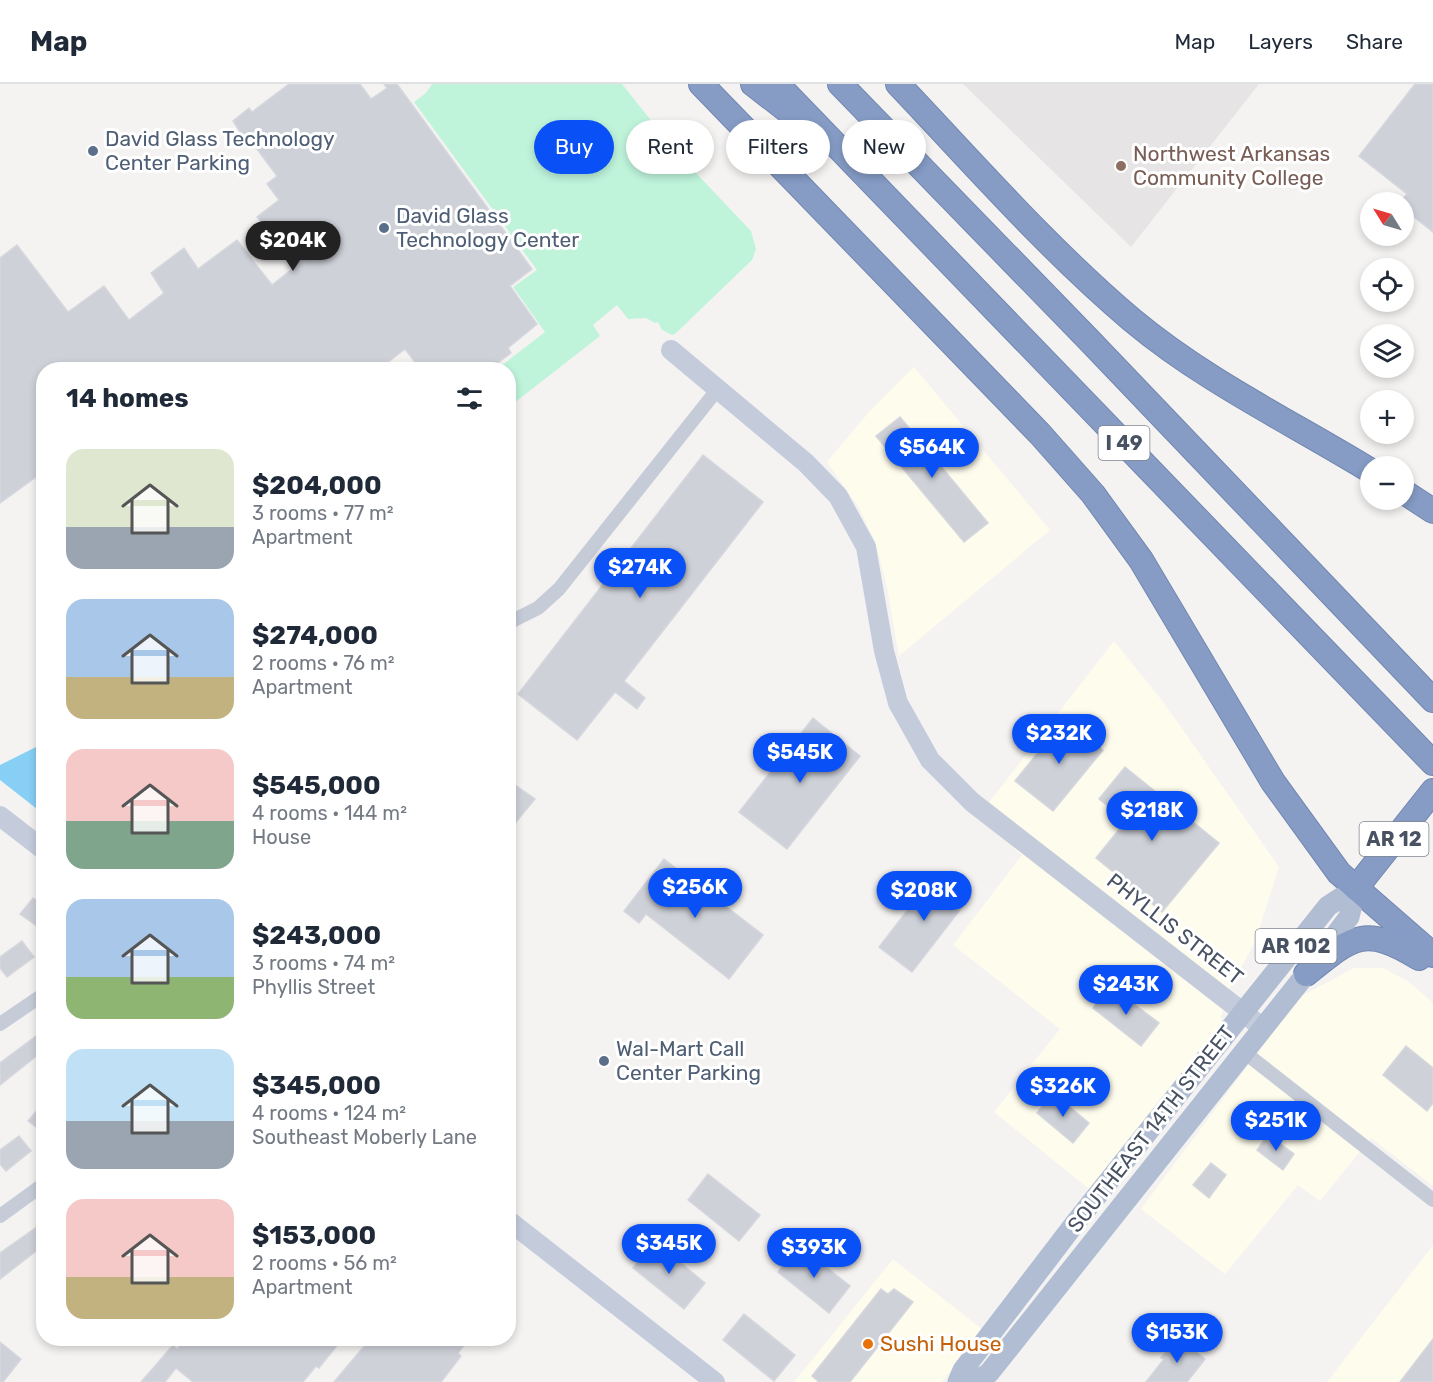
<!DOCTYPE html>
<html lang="en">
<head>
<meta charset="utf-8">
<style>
  :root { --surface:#fff; --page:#f6f6f7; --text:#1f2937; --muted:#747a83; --line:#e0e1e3; --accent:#0a50f7 }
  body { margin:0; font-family:Rubik,sans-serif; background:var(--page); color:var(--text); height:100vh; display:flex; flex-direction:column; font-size:22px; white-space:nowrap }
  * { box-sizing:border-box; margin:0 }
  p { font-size:20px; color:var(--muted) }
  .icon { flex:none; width:33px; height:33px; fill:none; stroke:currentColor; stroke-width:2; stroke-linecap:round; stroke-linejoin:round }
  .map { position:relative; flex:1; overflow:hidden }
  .drawer { position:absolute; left:36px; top:278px; width:480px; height:984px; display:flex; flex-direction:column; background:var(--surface); border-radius:24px; box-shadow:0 3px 9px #0003 }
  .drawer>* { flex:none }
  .guide { position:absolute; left:534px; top:36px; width:570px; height:54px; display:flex; gap:12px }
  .needle { width:39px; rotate:307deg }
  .tools { position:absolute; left:1360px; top:108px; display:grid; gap:12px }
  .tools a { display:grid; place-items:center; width:54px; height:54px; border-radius:50%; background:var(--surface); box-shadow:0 3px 9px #0003; font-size:30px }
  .price { position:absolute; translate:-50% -51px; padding:0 14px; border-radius:21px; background:var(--accent); color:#fff; font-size:20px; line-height:39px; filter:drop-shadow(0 2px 3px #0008) }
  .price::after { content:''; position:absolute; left:50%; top:36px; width:18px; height:14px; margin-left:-9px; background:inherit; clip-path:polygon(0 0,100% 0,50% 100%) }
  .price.active { background:#222; color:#fff }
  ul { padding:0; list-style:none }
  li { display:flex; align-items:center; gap:18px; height:150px; padding:0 30px }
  li span { display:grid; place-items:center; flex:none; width:168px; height:120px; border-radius:18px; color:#555 }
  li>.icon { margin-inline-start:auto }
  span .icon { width:72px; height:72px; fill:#fffc; stroke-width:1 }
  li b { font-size:26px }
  h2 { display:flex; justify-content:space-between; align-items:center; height:72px; padding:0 30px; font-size:26px }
  .chip { padding:0 21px; border-radius:27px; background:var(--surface); box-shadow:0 3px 9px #0003; font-size:21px; line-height:54px }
  .chip.active { background:var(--accent); color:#fff }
  header { display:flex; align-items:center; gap:36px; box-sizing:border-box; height:84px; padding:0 30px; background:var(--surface); border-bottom:2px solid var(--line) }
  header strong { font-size:28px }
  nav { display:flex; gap:33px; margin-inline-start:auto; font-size:21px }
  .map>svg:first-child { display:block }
</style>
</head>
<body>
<header>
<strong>Map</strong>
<nav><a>Map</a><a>Layers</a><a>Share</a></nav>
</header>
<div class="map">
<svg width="1433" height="1298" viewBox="0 0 1433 1298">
  <rect width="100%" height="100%" fill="#f5f3f2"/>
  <g fill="#fefced">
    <path d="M 914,283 L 1050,446 L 899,572 L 886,498 L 875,457 L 858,422 L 827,378 L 868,329 Z"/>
    <path d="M 1114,557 L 1164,619 L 1279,783 L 1255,858 L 1231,902 L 1221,932 L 1223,944 L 1094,1109 L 994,1028 L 1060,945 L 953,861 L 1022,771 L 977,734 Z"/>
    <path d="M 1354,884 L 1383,884 L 1409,898 L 1433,919 L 1433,1102 L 1371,1054 L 1320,1117 L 1298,1101 L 1225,1190 L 1141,1125 L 1298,914 Z"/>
    <path d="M 1433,1161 L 1433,1298 L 1327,1298 Z"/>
    <path d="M 893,1175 L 983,1246 L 942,1298 L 794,1298 Z"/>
  </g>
  <path fill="#e6e4e4" d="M 963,0 L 1259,0 L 1131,163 Z"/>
  <path fill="#bff4db" d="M 432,0 L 622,0 L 677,69 L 751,147 L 756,165 L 752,176 L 675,250 L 672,251 L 662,246 L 658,238 L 655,239 L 646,234 L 628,235 L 617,221 L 593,241 L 600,252 L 509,323 L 508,285 L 497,285 L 545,248 L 513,203 L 537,186 L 414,18 L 426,9 Z"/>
  <path fill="#88cff5" d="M 36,663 L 43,679 L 43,722 L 37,725 L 0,696 L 0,681 Z"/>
  <g fill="#ced1d8" stroke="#d6d7de" stroke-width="1.5">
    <path d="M 289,0 L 360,0 L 371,15 L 387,4 L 384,0 L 397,0 L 532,185 L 510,202 L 537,240 L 508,264 L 511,269 L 489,285 L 420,285 L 405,265 L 379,285 L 44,285 L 44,387 L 0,419 L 0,174 L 17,161 L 68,228 L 104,202 L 129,236 L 164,209 L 151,189 L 184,164 L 198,185 L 237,156 L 272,201 L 297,181 L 276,152 L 273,154 L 257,133 L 279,116 L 267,100 L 277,92 L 251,57 L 247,59 L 233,37 L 249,24 L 252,28 Z"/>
    <path d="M 1415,0 L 1433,0 L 1433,148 L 1404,125 L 1404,113 L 1407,110 L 1359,72 Z"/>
    <path d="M 900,333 L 988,439 L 964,458 L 876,352 Z"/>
    <path d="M 703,371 L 763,418 L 624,597 L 645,614 L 637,625 L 615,608 L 577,656 L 518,610 Z"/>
    <path d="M 813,634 L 860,672 L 787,765 L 739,728 Z"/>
    <path d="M 1065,635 L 1103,666 L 1053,727 L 1015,697 Z"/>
    <path d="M 1125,683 L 1219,759 L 1162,828 L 1096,774 L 1126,737 L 1099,715 Z"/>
    <path d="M 508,696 L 535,715 L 508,748 Z"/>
    <path d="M 664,775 L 763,851 L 729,895 L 646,830 L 639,839 L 624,827 Z"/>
    <path d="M 937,788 L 970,813 L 912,888 L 879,863 Z"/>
    <path d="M 33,814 L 44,822 L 44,847 L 20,830 Z"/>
    <path d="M 22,857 L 34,873 L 7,893 L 0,884 L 0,873 Z"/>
    <path d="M 1110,902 L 1159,939 L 1141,962 L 1093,924 Z"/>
    <path d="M 44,946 L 44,966 L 0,1001 L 0,979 Z"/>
    <path d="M 1406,962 L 1433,984 L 1433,1019 L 1427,1027 L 1383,991 Z"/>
    <path d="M 1053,1009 L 1089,1039 L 1073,1059 L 1037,1029 Z"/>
    <path d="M 44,1018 L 44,1049 L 28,1037 Z"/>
    <path d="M 1268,1051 L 1294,1070 L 1283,1086 L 1257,1066 Z"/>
    <path d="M 19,1052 L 31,1067 L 6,1087 L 0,1080 L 0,1066 Z"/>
    <path d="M 1211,1079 L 1226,1091 L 1209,1114 L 1193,1101 Z"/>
    <path d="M 708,1090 L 760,1131 L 739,1157 L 688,1116 Z"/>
    <path d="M 44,1138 L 44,1161 L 0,1195 L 0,1169 Z"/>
    <path d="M 654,1157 L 705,1199 L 684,1225 L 633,1184 Z"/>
    <path d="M 798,1161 L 850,1202 L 829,1229 L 778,1188 Z"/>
    <path d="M 881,1205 L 888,1210 L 894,1205 L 913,1218 L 850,1298 L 819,1298 L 812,1292 Z"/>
    <path d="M 744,1230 L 795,1271 L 774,1297 L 723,1256 Z"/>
    <path d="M 1178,1253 L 1205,1275 L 1187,1298 L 1146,1298 L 1164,1275 L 1161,1274 Z"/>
    <path d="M 186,1254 L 343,1254 L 319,1284 L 316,1282 L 303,1298 L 193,1298 L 176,1284 L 165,1298 L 141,1298 L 173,1261 L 177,1265 Z"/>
    <path d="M 371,1254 L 470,1254 L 458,1269 L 461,1272 L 441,1298 L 334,1298 Z"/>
    <path d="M 1433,1255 L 1433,1298 L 1400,1298 Z"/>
    <path d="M 0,1258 L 21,1275 L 3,1298 L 0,1298 Z"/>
  </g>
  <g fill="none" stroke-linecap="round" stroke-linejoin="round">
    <defs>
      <g id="highway">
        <path d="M 701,0 L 1040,350 L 1093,410 L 1141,476 L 1273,698 L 1339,789 L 1433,871"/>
        <path d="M 753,0 L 788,27"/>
        <path d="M 777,0 L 1433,679"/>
        <path d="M 840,0 L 1088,255 L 1433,616"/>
        <path d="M 898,0 C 974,80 1048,165 1132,236 C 1205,297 1291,338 1371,387"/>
        <path d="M 1404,408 L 1433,427"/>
        <path d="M 1356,804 L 1433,707"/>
        <path d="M 1306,890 C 1352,853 1364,840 1419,874"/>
      </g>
    </defs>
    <use href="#highway" stroke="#7187b1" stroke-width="26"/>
    <g stroke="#c5ccd8" stroke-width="14">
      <path d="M 508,539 L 538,524 L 559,505 L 717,306"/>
      <path d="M 0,940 L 44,910"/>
      <path d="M 1244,968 L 1433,1116"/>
      <path d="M 0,1132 L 44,1100"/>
    </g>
    <g stroke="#c4ccdc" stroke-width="20">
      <path d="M 671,266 L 806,379 L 838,412 L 866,463 L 884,567 L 898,619 L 930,676 L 972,718 L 1263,944"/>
      <path d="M 0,732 L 44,766"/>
      <path d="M 508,1136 L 715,1298"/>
    </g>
    <g stroke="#b0bdd3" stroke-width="21">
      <path d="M 958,1298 L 963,1286 L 1076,1138 L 1328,822 L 1356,804"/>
      <path d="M 975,1298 L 989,1289 L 1306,890 L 1349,833 L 1356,804"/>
    </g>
    <use href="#highway" stroke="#869cc5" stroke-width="24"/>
  </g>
  <g fill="#5c6f8a" stroke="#fff" stroke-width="2">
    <circle cx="93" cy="67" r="6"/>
    <circle cx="384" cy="144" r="6"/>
    <circle cx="604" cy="977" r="6"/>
  </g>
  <circle fill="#8d6e63" stroke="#fff" stroke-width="2" cx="1121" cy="82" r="6"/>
  <circle fill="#e8710a" stroke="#fff" stroke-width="2" cx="868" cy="1260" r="6"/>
  <g text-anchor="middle" stroke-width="6" stroke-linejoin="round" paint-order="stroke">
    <g fill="#fff" stroke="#7f8691" stroke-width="1.5">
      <rect x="1098.5" y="342" width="51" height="34" rx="4.5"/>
      <rect x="1359.5" y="738" width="69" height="34" rx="4.5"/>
      <rect x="1255.5" y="845" width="81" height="34" rx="4.5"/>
    </g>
    <g font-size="20" font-weight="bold" fill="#485262">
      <text x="1124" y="366">I 49</text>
      <text x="1394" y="762">AR 12</text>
      <text x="1296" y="869">AR 102</text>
    </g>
    <g font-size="21" fill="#4e5e75" stroke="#fff" text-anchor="start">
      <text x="105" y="62">David Glass Technology<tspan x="105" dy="24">Center Parking</tspan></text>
      <text x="396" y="139">David Glass<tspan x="396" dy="24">Technology Center</tspan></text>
      <text x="616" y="972">Wal-Mart Call<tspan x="616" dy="24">Center Parking</tspan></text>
    </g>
    <g font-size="21" fill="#785e54" stroke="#fff" text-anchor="start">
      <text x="1133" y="77">Northwest Arkansas<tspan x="1133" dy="24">Community College</tspan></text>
    </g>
    <g font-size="21" fill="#485262" stroke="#fff">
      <text transform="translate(1175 845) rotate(38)" y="7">PHYLLIS STREET</text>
      <text transform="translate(1151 1045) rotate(-52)" y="7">SOUTHEAST 14TH STREET</text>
    </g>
    <g font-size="21" fill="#c56008" stroke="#fff" text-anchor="start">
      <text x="880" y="1267">Sushi House</text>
    </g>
  </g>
</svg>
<div class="tools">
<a><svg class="needle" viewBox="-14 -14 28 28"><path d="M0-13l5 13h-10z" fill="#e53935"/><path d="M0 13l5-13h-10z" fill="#747a83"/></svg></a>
<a><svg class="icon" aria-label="locate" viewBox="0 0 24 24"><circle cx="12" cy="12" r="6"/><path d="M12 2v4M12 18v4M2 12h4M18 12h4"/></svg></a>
<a><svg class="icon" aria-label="layers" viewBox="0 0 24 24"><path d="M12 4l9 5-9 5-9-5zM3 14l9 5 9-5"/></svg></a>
<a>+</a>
<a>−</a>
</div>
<b class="price active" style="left:293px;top:188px">$204K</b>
<b class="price" style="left:932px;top:395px">$564K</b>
<b class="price" style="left:640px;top:515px">$274K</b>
<b class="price" style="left:1059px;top:681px">$232K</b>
<b class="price" style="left:800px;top:700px">$545K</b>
<b class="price" style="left:1152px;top:758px">$218K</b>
<b class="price" style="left:695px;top:835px">$256K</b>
<b class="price" style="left:924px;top:838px">$208K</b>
<b class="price" style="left:1126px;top:932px">$243K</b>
<b class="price" style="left:1063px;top:1034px">$326K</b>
<b class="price" style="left:1276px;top:1068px">$251K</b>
<b class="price" style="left:669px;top:1191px">$345K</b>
<b class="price" style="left:814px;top:1195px">$393K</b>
<b class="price" style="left:1177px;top:1280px">$153K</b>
<div class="guide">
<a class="chip active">Buy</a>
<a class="chip">Rent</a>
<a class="chip">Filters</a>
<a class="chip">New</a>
</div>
<section class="drawer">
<h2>14 homes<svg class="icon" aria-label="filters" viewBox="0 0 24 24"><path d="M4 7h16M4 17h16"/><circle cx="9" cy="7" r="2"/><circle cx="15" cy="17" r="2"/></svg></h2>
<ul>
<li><span style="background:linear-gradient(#dfe7d0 65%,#9aa5b1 0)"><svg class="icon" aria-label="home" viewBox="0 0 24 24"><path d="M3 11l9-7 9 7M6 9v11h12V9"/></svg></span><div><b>$204,000</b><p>3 rooms · 77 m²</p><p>Apartment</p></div></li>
<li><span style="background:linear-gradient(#a9c7e8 65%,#c2b280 0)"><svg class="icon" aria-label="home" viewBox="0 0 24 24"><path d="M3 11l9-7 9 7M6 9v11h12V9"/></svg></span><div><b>$274,000</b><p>2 rooms · 76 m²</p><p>Apartment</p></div></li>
<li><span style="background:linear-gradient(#f6c9c9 60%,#7fa58c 0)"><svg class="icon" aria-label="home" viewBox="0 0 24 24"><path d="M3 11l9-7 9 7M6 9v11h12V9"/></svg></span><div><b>$545,000</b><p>4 rooms · 144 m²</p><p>House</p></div></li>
<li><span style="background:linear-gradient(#a9c7e8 65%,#8fb573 0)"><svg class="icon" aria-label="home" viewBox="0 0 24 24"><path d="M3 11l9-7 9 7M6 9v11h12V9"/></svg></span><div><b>$243,000</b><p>3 rooms · 74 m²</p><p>Phyllis Street</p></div></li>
<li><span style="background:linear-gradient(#bfe0f5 60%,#9aa5b1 0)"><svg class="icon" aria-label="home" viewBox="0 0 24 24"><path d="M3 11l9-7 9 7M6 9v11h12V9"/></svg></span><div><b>$345,000</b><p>4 rooms · 124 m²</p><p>Southeast Moberly Lane</p></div></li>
<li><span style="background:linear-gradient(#f6c9c9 65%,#c2b280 0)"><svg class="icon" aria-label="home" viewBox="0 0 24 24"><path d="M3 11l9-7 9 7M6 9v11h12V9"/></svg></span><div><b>$153,000</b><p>2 rooms · 56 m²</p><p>Apartment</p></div></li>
</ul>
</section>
</div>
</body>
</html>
